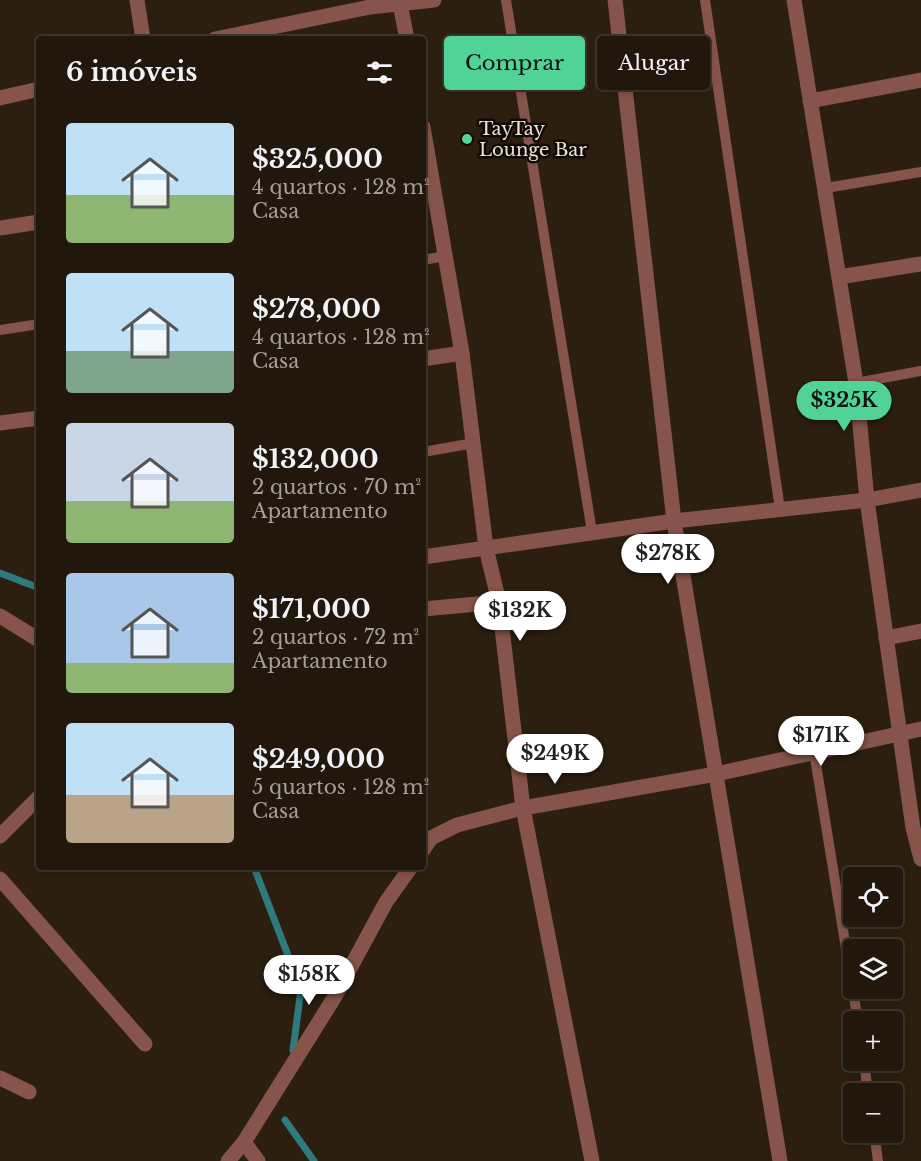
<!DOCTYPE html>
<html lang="pt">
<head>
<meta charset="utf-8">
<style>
  :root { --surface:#21170c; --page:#292015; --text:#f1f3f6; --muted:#a29f9d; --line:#3e362d; --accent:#51d398 }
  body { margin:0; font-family:"Libre Baskerville",serif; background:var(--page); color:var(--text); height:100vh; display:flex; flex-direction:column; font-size:22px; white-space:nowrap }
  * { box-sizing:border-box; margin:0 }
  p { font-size:20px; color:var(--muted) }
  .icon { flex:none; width:33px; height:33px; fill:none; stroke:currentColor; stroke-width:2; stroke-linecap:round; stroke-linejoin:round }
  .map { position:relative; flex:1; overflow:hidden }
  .drawer { position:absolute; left:36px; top:36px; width:390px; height:834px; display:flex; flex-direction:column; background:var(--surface); border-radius:6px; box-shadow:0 3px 9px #0003,0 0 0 2px var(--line) }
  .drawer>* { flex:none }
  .banner { position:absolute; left:444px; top:36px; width:387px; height:54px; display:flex; gap:12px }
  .fabs { position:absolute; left:843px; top:867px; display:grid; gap:12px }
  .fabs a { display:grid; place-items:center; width:60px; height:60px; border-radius:6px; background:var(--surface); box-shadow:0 3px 9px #0003,0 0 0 2px var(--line); font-size:30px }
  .price { position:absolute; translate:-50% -51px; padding:0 14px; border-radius:21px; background:#fff; color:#222; font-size:20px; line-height:39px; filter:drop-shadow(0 2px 3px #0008) }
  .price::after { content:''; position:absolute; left:50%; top:36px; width:18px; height:14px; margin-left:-9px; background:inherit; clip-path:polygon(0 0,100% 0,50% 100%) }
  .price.active { background:var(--accent); color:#111 }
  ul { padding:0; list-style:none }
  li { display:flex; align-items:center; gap:18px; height:150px; padding:0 30px }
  li span { display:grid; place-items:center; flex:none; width:168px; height:120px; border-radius:6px; color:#555 }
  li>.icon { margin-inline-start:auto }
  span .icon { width:72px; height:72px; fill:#fffc; stroke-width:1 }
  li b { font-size:26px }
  h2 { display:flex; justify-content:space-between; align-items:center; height:72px; padding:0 30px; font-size:26px }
  .pill { padding:0 21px; border-radius:6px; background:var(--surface); box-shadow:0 3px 9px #0003,0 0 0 2px var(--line); font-size:21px; line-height:54px }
  .pill.active { background:var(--accent); color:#111 }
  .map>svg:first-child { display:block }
</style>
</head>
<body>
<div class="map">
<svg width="921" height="1161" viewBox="0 0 921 1161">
  <rect width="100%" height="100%" fill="#2c1f10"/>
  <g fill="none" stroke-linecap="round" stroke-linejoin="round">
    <g stroke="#2e7a7e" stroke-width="7">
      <path d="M 0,573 L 39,588"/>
      <path d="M 254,867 L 301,989 L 293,1050"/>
      <path d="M 285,1120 L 314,1161"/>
    </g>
    <g stroke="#86544a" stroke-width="10">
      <path d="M 506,0 L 592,532"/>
      <path d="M 705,0 L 780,509"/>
      <path d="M 826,188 L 921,172"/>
      <path d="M 423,260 L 445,256"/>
      <path d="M 0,330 L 39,324"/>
      <path d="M 856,383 L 921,371"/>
      <path d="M 423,452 L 474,443"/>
      <path d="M 814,752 L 858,1022"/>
      <path d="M 864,1060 L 868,1094"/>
      <path d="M 874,1132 L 878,1161"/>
    </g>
    <g stroke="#86544a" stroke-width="15">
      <path d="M 137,0 L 143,39"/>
      <path d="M 615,0 L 674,521 L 780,1161"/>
      <path d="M 794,0 L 856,383 L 867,500 L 913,828 L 921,859"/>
      <path d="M 400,4 L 407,39"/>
      <path d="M 215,39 L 370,7 L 434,0"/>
      <path d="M 0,98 L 39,89"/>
      <path d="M 810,101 L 921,80"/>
      <path d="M 423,127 L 462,353 L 486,548 L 499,602 L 523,808 L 592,1161"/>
      <path d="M 0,228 L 39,222"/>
      <path d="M 839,277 L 921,264"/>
      <path d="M 423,359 L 462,353"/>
      <path d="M 0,423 L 39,418"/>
      <path d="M 423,557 L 674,521 L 867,500 L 921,490"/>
      <path d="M 423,609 L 499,602"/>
      <path d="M 0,616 L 39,640"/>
      <path d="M 886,638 L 921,631"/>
      <path d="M 0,836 L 39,797"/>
      <path d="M 423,850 L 431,838 L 457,825 L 523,808 L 716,774 L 921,729"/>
      <path d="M 0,879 L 145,1044"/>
      <path d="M 0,1078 L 29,1092"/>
      <path d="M 244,1142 L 258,1161"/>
      <path d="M 228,1161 L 244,1142 L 334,998 L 386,902 L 411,867"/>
    </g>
  </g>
  <circle fill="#51d398" stroke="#100a05" stroke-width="2" cx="467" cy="139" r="6"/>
  <g text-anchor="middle" stroke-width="5" stroke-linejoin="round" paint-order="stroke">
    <g font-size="18" fill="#eae1d7" stroke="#100a05" text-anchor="start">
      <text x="479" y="135">TayTay<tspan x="479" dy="21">Lounge Bar</tspan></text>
    </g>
  </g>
</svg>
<div class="fabs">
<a><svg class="icon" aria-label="locate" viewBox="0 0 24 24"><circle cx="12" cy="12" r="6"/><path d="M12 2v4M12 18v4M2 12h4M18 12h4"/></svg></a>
<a><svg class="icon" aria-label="layers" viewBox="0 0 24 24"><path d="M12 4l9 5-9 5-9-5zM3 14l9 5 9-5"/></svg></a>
<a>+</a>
<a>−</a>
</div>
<b class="price active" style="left:844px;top:432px">$325K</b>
<b class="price" style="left:668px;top:585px">$278K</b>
<b class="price" style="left:520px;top:642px">$132K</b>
<b class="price" style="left:821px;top:767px">$171K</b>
<b class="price" style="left:555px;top:785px">$249K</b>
<b class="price" style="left:309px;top:1006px">$158K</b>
<div class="banner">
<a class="pill active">Comprar</a>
<a class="pill">Alugar</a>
</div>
<section class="drawer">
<h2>6 imóveis<svg class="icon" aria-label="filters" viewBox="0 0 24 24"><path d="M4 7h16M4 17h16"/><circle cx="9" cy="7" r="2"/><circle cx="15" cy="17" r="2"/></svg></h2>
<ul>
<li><span style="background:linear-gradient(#bfe0f5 60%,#8fb573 0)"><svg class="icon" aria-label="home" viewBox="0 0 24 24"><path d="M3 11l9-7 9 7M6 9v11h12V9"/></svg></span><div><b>$325,000</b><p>4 quartos · 128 m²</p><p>Casa</p></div></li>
<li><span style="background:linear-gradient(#bfe0f5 65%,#7fa58c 0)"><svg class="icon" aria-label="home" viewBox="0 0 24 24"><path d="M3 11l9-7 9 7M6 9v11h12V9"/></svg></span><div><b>$278,000</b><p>4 quartos · 128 m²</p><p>Casa</p></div></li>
<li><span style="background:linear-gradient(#c9d6e8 65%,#8fb573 0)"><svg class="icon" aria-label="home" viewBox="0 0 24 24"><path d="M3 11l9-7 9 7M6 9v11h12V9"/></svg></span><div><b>$132,000</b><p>2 quartos · 70 m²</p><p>Apartamento</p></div></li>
<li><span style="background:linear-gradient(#a9c7e8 75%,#8fb573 0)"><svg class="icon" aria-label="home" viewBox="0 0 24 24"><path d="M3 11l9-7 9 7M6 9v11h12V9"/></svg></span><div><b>$171,000</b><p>2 quartos · 72 m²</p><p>Apartamento</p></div></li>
<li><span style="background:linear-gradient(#bfe0f5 60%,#b9a48a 0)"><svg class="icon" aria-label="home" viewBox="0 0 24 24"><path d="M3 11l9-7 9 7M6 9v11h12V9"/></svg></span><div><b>$249,000</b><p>5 quartos · 128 m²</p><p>Casa</p></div></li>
</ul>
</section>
</div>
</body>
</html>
